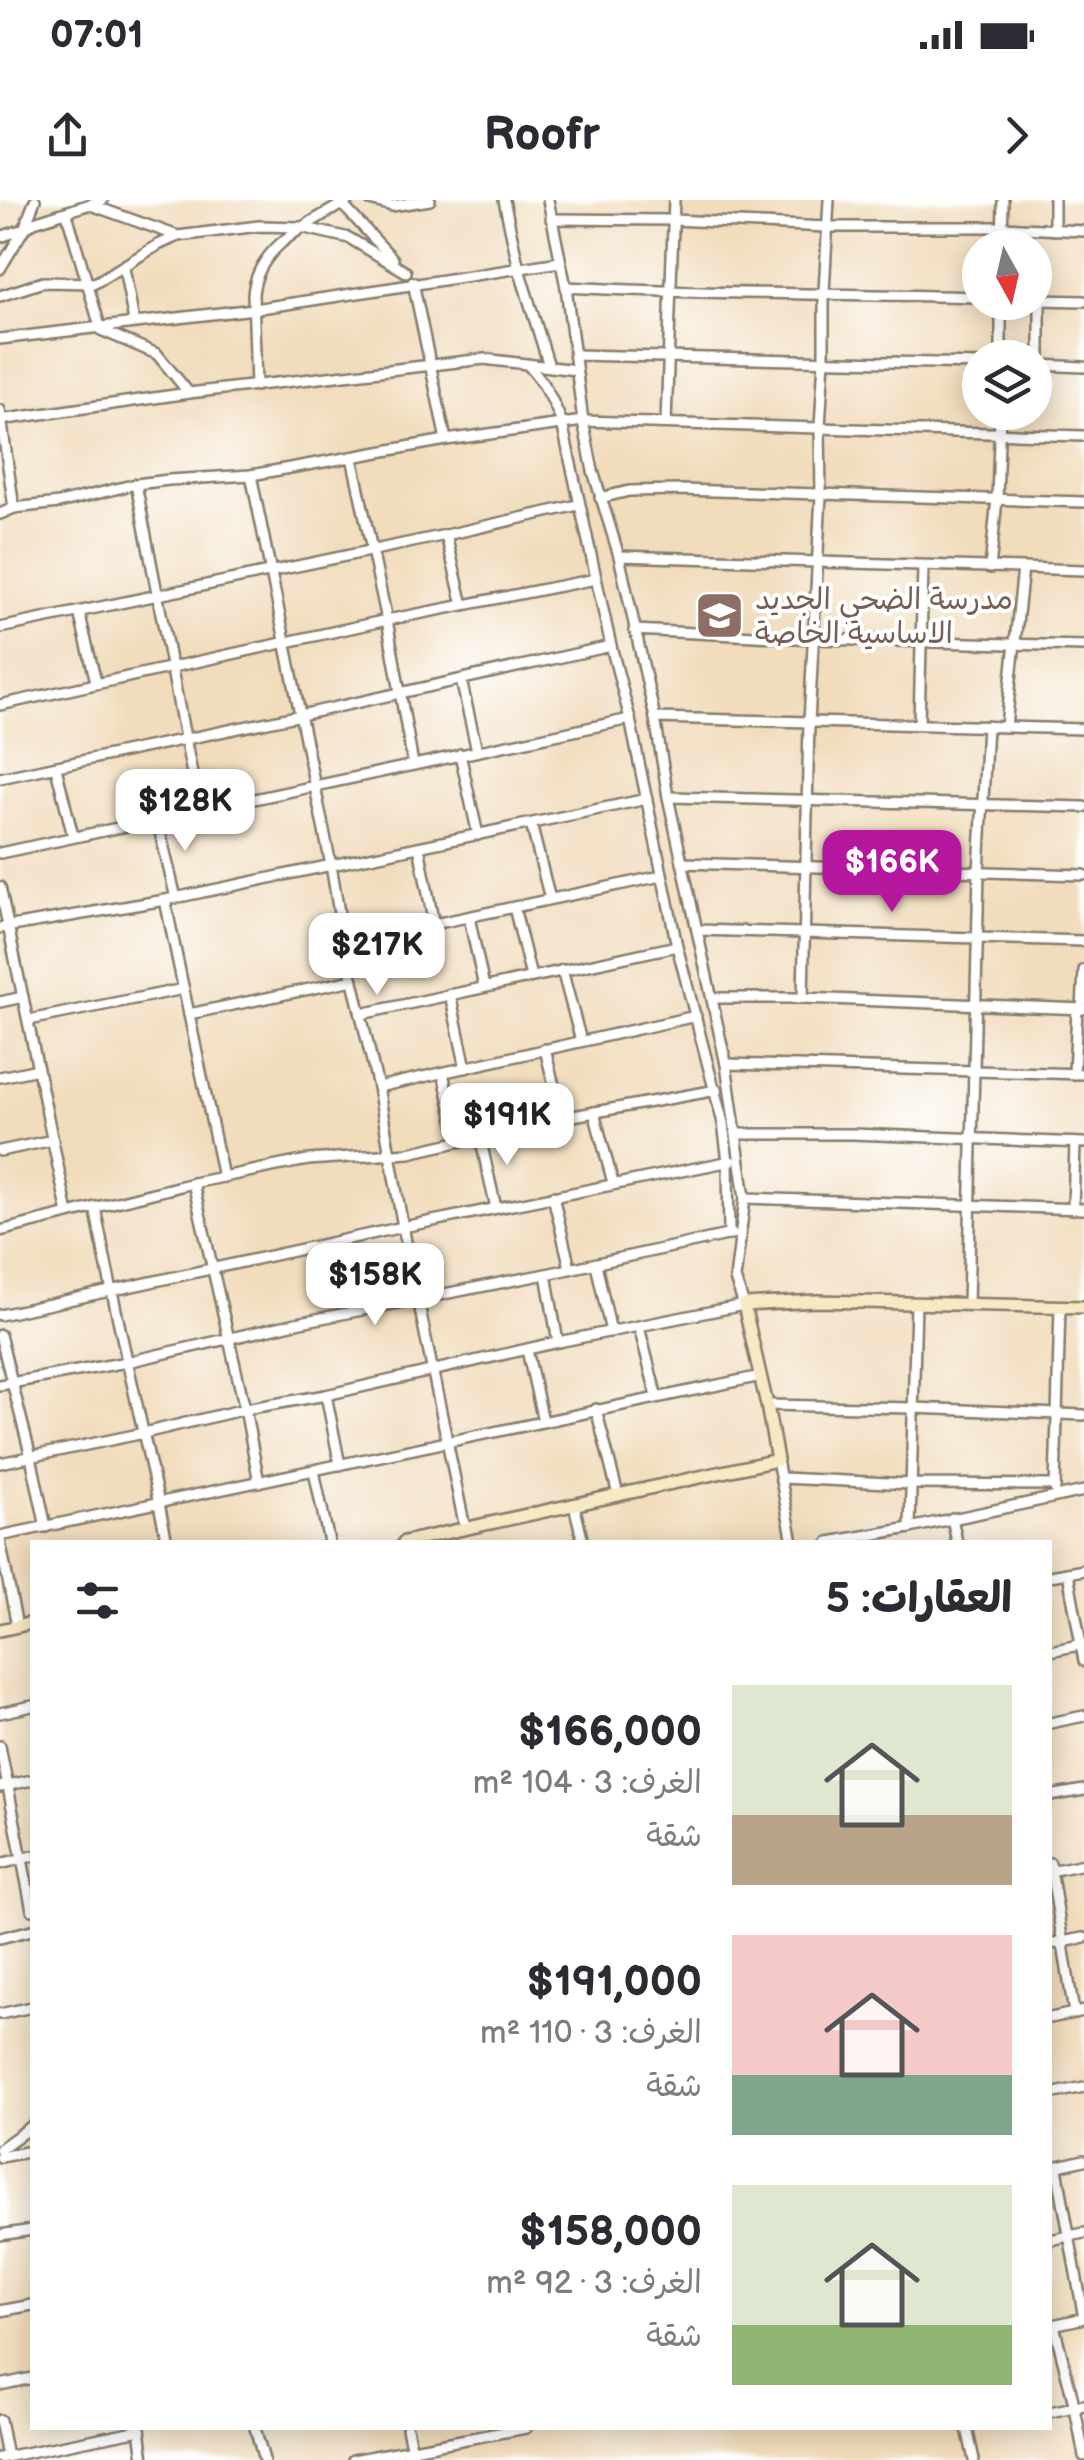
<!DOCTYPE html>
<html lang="ar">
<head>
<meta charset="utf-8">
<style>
  :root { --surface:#fff; --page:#f7f7f7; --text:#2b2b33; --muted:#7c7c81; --accent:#b5179e }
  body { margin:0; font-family:"Balsamiq Sans","Playpen Sans Arabic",sans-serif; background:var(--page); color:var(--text); direction:rtl; height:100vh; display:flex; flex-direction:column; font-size:38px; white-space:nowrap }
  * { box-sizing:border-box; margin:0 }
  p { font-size:32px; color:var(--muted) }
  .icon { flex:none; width:55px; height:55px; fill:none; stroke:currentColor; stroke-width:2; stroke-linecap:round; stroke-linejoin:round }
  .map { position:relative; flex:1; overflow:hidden; direction:ltr }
  .side { position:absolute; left:30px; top:1340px; width:1022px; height:890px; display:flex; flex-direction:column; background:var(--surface); border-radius:0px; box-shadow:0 5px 25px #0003; direction:rtl }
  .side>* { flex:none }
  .needle { width:65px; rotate:172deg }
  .fabs { position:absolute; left:962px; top:30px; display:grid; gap:20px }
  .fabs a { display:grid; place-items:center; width:90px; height:90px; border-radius:50%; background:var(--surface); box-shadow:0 5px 25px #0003; font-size:50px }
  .price { position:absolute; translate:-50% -85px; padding:0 22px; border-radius:20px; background:#fff; color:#222; font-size:32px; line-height:65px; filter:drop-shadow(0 2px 5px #0008) }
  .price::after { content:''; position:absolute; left:50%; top:60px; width:30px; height:22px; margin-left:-15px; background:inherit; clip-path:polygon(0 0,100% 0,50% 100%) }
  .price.current { background:var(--accent); color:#fff }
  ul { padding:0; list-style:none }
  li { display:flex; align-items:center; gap:30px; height:250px; padding:0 40px }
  li span { display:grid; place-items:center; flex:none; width:280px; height:200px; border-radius:0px; color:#555 }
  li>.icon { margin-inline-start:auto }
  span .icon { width:120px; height:120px; fill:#fffc; stroke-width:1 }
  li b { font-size:42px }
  h2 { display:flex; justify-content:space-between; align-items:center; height:120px; padding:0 40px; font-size:42px }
  .status { display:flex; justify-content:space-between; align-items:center; height:70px; padding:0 50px; background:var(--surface); direction:ltr }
  .status svg { height:28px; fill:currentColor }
  header { display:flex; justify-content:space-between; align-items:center; height:130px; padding:0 40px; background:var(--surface); font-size:45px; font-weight:800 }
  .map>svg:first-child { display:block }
</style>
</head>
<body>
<div class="status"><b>07:01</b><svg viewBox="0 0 49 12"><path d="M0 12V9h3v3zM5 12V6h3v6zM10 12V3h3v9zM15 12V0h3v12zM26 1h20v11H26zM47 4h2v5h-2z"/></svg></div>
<header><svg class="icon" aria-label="forward" viewBox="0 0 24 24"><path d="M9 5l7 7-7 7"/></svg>Roofr<svg class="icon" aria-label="share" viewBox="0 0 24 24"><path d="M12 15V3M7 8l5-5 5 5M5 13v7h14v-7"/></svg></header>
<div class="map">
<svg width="1084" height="2260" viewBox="0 0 1084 2260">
  <rect width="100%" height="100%" fill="#fff"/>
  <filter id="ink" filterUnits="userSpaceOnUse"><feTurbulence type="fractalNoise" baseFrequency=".01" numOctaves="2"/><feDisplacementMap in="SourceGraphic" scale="20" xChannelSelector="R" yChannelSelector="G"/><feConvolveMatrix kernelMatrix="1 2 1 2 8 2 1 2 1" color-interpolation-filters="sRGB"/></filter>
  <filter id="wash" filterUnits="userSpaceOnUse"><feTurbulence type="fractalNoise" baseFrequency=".0048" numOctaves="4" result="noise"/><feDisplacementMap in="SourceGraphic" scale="40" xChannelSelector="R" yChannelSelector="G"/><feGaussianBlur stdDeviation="2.25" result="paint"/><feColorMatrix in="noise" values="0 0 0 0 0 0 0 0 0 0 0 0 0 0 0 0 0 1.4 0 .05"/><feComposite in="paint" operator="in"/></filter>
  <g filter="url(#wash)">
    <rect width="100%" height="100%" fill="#f1dcbb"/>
  </g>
  <g filter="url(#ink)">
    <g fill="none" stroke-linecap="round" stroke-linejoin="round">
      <defs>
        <g id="street">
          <path d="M 338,0 L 393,59"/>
          <path d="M 370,0 L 392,6 L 430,0"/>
          <path d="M 504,0 L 519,69 L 549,166"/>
          <path d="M 91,5 L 178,36"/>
          <path d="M 67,14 L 101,130 L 157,154 L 189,193"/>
          <path d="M 551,19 L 673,20 L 827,27 L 1002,27 L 1084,31"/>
          <path d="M 1054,30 L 1054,0"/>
          <path d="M 0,37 L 24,29 L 34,22 L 103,0"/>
          <path d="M 1002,48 L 1003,0"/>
          <path d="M 124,68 L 134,122"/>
          <path d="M 0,69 L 24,29 L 35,0"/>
          <path d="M 413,82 L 446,240"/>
          <path d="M 566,87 C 704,95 842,93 980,97"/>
          <path d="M 0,96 L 43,82 L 95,83 L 158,45 L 178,36 L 259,26 L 301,27 L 349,38 L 406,72"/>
          <path d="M 1038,100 L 1084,101"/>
          <path d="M 1001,102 L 1001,158"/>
          <path d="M 0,139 L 254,109 L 560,62"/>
          <path d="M 574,155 L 980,164"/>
          <path d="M 527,164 C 544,182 553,200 562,223 L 611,446 L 630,519 L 677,746 L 723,923 L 728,961 L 729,1035"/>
          <path d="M 1038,165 L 1084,167"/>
          <path d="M 1040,165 L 1040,100"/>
          <path d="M 256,186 L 253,94 C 258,44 311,23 349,0"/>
          <path d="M 0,210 L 14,308"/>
          <path d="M 0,220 L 189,193 L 484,159 L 576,170"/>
          <path d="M 666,223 L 674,0"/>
          <path d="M 352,257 L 387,420 L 413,564"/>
          <path d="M 251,275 L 331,665 L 344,743 L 378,887 L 403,1027 L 465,1328"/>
          <path d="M 136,284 L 199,610"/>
          <path d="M 600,298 L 629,291 L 680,290 L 1084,302"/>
          <path d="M 0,314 L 14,308 L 59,303 L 136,284 L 169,280 L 251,275 L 446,240 L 583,221 L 1084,236"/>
          <path d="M 446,335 L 463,405"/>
          <path d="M 619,356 L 1084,370"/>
          <path d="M 990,368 L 997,299 L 1000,212"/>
          <path d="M 79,412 L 96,482"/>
          <path d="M 0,428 L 446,335 L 578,305"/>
          <path d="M 634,430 L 815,439 L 1084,446"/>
          <path d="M 461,480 L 477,551"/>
          <path d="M 0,505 L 387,420 L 596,379"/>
          <path d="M 655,518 L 1084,529"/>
          <path d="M 919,524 L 923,367"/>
          <path d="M 1006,526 L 1023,368"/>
          <path d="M 460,554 L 478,635"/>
          <path d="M 56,568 L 73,636"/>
          <path d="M 0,578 L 301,515 L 611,446"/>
          <path d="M 668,597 L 1084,607"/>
          <path d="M 157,619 L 176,698"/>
          <path d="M 531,624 L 550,699"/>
          <path d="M 419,647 L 434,725"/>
          <path d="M 0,653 L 630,519"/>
          <path d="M 682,663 L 1084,675"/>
          <path d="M 0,687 L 68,1014"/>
          <path d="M 165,700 L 223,977"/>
          <path d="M 514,707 L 531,777"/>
          <path d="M 469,717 L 484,787"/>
          <path d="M 0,728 L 165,700 L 647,599"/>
          <path d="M 698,730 L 1084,741"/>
          <path d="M 344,743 L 661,676"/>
          <path d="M 562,770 L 581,841"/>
          <path d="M 450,794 L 466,868"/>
          <path d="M 713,798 L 803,798 L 1084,809"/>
          <path d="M 803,798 L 809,522 L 821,295 L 820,227 L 824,159 L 824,92 L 829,0"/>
          <path d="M 0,802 L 23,797"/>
          <path d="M 1082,809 L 1084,770"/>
          <path d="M 189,814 L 353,780"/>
          <path d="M 361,814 L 677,746"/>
          <path d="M 29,820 L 184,789"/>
          <path d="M 545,849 L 562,918"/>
          <path d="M 726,864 L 1084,874"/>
          <path d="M 443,873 L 459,941"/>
          <path d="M 1074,874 L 1077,809"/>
          <path d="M 0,877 L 38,869"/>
          <path d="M 378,887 L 696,816"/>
          <path d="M 594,912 L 613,983"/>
          <path d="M 737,934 L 852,934 L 1084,943"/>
          <path d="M 480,937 L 496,1008"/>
          <path d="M 0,951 L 53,940"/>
          <path d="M 193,983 L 245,1209 L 259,1282"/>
          <path d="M 553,996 L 570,1068"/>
          <path d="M 745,998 L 1084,1009"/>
          <path d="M 95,1007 C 116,1120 144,1230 167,1342"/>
          <path d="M 1073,1009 L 1075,943"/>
          <path d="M 0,1031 L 193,983 L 292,963 L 308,960 L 409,953 L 562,918 L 717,890"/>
          <path d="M 596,1064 L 611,1132"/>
          <path d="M 546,1074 L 558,1142"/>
          <path d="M 968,1104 L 979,672 L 987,526"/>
          <path d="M 0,1115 L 403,1027 L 731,961"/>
          <path d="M 639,1127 L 657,1197"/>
          <path d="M 0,1135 L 31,1257 L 46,1327"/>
          <path d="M 527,1150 L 543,1221"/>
          <path d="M 0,1185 L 127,1162 L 296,1123 L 546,1074 L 732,1034"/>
          <path d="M 326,1195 L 340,1265"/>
          <path d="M 767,1205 L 914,1208 L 1084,1215"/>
          <path d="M 596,1209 L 618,1295"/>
          <path d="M 777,1260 L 793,1342"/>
          <path d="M 0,1263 L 144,1233 L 245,1209 L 326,1195 L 558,1142 L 744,1105 L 735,1079 L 745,998 L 726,864 L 668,597 L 655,518 L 619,356 L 593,271 L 583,221 L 566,87 L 548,0"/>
          <path d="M 314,1271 L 329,1342"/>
          <path d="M 781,1278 L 911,1284 L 1055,1285"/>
          <path d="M 1055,1289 L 1060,1106"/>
          <path d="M 574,1305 L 583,1342"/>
          <path d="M 952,1318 L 957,1342"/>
          <path d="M 910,1328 L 916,1103"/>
          <path d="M 0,1336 L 761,1176"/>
          <path d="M 0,1341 L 17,1426"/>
          <path d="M 829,1342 L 910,1328 L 1084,1291"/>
          <path d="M 1068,1373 L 1084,1461"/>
          <path d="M 1050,1376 L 1084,1370"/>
          <path d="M 1050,1451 L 1084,1444"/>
          <path d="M 0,1513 L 32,1506"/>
          <path d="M 1050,1523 L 1084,1516"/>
          <path d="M 0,1546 L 32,1710"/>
          <path d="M 0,1587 L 32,1580"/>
          <path d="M 1050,1596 L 1084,1590"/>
          <path d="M 1050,1663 L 1074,1813"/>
          <path d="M 0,1664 L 32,1656"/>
          <path d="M 1050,1671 L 1084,1664"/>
          <path d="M 0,1738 L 32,1730"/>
          <path d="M 1050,1744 L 1084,1738"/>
          <path d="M 0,1814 L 32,1807"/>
          <path d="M 1050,1818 L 1084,1811"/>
          <path d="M 1050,1894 L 1084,1887"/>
          <path d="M 0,1949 L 32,1926"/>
          <path d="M 0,1957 L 32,1951"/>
          <path d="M 1050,1968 L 1084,1960"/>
          <path d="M 1057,1968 L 1084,2118"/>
          <path d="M 0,2035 L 32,2030"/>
          <path d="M 1050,2040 L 1084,2033"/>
          <path d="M 0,2111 L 32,2105"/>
          <path d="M 1053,2125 L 1084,2118"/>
          <path d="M 1054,2125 L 1075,2208 L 1084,2256"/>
          <path d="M 0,2185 L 32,2178"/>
          <path d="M 1050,2212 L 1084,2205"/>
          <path d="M 0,2220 L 7,2257"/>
          <path d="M 140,2228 L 144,2260"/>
          <path d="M 255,2228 L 264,2260"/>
          <path d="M 407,2228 L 414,2260"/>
          <path d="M 967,2228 L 974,2260"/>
          <path d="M 0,2258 L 140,2230"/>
          <path d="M 353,2260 L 526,2228"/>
        </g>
        <g id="secondary">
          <path d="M 404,1342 L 777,1260 L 767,1205 L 744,1105 L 817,1101 L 1084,1107"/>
          <path d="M 0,1430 L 32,1423"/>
        </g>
      </defs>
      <use href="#street" stroke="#867c6c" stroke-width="14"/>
      <use href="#secondary" stroke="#867c6c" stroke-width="16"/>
      <use href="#street" stroke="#fff" stroke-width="9"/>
      <use href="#secondary" stroke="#f7e9c3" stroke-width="11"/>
    </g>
  </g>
  <defs>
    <symbol id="school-square" viewBox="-11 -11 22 22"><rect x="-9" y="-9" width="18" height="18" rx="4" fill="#8d6e63" stroke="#fff"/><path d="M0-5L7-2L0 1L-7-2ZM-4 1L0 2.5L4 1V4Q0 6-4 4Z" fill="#fff"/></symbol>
  </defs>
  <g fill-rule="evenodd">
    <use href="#school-square" x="692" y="388" width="55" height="55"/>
  </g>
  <g text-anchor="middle" stroke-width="8" stroke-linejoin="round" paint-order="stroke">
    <g font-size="30" fill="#785e54" stroke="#fff" text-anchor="start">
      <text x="755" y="409">مدرسة الضحي الجديد<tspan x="755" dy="34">الاساسية الخاصة</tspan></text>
    </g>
  </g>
</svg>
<div class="fabs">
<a><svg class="needle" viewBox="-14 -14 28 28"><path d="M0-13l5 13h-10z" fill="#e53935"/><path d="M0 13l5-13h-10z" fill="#7c7c81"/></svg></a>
<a><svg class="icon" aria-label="layers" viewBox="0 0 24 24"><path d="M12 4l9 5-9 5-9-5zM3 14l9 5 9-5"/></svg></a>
</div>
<b class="price" style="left:185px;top:654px">$128K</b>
<b class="price current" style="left:892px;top:715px">$166K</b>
<b class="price" style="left:377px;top:798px">$217K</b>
<b class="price" style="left:507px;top:968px">$191K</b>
<b class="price" style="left:375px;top:1128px">$158K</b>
<section class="side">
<h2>العقارات: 5<svg class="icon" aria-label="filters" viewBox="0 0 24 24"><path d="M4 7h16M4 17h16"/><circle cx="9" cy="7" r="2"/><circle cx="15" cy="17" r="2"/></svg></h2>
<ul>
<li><span style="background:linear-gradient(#dfe7d0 65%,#b9a48a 0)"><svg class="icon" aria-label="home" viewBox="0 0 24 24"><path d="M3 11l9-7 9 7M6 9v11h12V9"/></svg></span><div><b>$166,000</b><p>الغرف: 3 · 104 m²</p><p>شقة</p></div></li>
<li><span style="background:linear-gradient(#f6c9c9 70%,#7fa58c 0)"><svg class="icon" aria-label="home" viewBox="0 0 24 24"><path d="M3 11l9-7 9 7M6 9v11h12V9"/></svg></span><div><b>$191,000</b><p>الغرف: 3 · 110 m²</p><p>شقة</p></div></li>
<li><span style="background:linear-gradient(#dfe7d0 70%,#8fb573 0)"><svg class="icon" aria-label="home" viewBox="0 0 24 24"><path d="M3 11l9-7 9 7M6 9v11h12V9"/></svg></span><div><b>$158,000</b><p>الغرف: 3 · 92 m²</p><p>شقة</p></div></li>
</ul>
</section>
</div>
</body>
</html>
